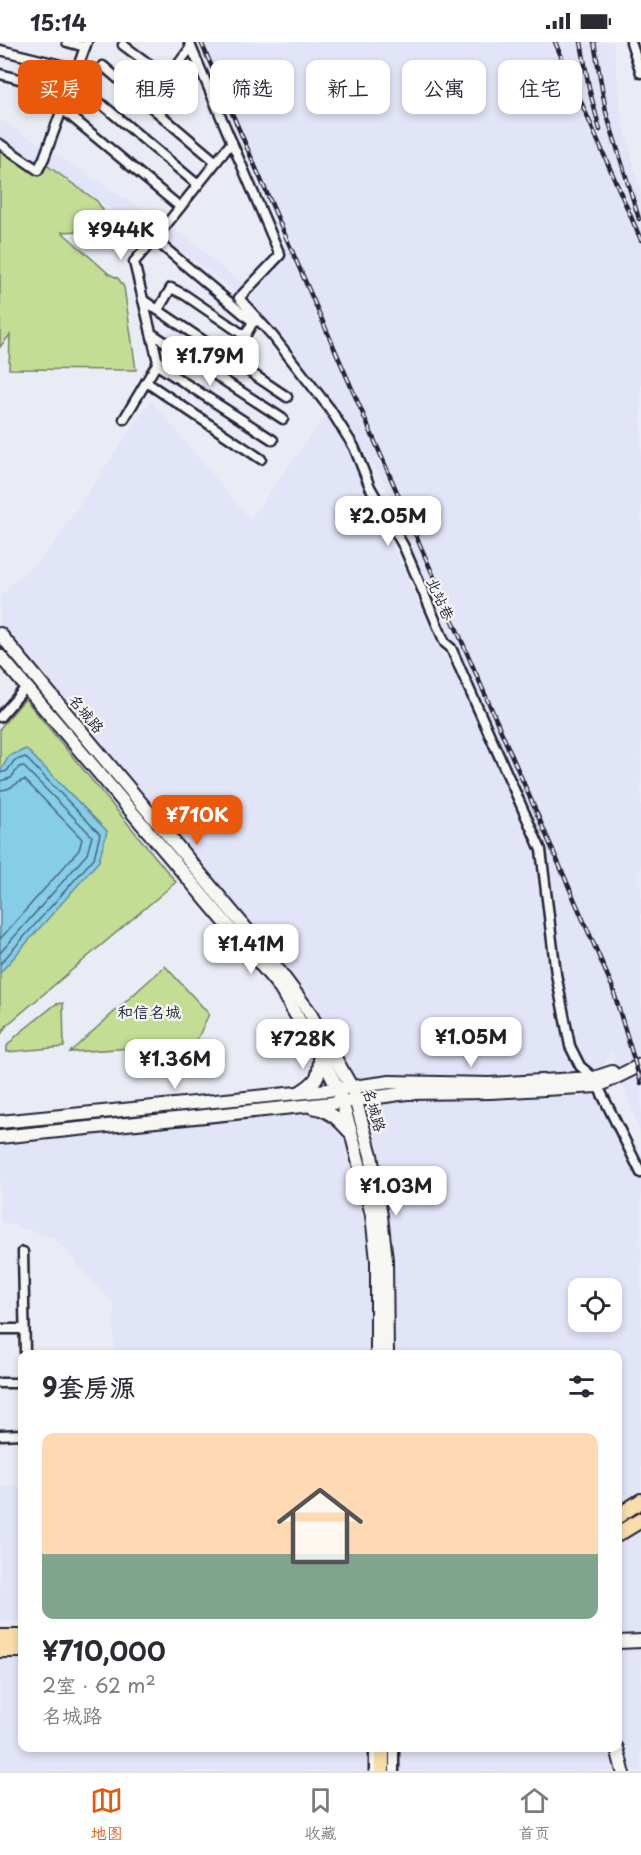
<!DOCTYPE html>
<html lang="zh">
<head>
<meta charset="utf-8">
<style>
  :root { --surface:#fff; --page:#f7f7f7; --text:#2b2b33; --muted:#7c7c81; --line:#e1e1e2; --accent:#ea580c }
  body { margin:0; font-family:"Playpen Sans","LXGW WenKai TC",sans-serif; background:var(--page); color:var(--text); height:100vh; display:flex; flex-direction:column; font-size:22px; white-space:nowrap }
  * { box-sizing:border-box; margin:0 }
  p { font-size:20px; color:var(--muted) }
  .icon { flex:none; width:33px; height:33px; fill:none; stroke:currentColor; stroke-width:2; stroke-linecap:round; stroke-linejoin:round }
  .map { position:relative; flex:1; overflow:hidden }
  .side { position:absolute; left:18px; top:1308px; width:604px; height:402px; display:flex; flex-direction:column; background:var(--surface); border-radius:12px; box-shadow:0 3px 9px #0003 }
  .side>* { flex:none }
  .banner { position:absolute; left:18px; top:18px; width:606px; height:54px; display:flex; gap:12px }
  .controls { position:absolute; left:568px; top:1236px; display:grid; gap:12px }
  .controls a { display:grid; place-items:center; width:54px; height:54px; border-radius:12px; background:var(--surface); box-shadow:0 3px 9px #0003; font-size:30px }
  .price { position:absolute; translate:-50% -51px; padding:0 14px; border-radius:12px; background:#fff; color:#222; font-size:20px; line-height:39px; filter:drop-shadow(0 2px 3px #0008) }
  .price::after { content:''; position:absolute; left:50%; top:36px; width:18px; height:14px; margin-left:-9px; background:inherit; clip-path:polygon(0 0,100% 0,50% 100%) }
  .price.selected { background:var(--accent); color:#fff }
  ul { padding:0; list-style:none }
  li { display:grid; align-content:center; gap:12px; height:318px; padding:0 24px }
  li span { display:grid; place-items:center; height:186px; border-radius:12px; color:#555 }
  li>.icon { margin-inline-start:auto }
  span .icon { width:108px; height:108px; fill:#fffc; stroke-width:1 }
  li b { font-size:26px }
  h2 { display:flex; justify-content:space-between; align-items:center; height:72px; padding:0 24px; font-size:26px }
  .pill { padding:0 21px; border-radius:12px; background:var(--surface); box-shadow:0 3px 9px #0003; font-size:21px; line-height:54px }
  .pill.selected { background:var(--accent); color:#fff }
  .status { display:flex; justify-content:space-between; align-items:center; height:42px; padding:0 30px; background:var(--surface); direction:ltr }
  .status svg { height:16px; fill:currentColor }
  .tabs { display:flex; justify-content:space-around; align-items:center; height:84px; border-top:2px solid var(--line); background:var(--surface); font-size:16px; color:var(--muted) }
  .tabs a { display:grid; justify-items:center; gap:3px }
  .tabs .selected { color:var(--accent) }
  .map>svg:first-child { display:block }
</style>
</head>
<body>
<div class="status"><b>15:14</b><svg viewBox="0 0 49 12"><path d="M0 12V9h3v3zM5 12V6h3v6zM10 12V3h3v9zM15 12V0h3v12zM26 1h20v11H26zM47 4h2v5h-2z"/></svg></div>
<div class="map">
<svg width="641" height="1729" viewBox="0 0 641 1729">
  <rect width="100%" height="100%" fill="#eaecf5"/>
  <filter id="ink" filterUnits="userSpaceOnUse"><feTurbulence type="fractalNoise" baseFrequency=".0167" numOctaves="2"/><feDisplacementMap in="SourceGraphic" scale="12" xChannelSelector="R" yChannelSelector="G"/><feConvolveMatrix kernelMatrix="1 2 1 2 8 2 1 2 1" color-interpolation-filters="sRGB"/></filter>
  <g filter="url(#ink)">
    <g fill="#e2e4f7" fill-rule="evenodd">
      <path d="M 199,0 L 613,0 L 623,80 L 641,151 L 641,1093 L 612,1010 L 594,1036 L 641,1131 L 641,1729 L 0,1729 L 0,1613 L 22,1613 L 22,1706 L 618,1706 L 618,1312 L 114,1312 L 114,1262 L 53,1195 L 0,1180 L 0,1095 L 320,1066 L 344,1088 L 334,1053 L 292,983 L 206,855 L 0,593 L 0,554 L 49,508 L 151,358 L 250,478 L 330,367 L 439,605 L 452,626 L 385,441 L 337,371 L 266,283 L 232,247 L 186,213 L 0,97 L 0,77 L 184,194 L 244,243 L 286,204 ZM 579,1246 L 612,1246 L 612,1280 L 579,1280 Z"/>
      <rect x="0" y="1444" width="22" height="135"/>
    </g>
    <g fill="#c3dd94" stroke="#728068" stroke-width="1.5">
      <path d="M 0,105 L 38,131 L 45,122 L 97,159 L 103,168 L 101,178 L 82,189 L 62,190 L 109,232 L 118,236 L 124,245 L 136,328 L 9,327 L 10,293 L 0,305 Z"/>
      <path d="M 25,657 L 176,840 L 7,983 L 0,994 L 0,686 Z"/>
      <path d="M 165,924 L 209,972 L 195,1002 L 70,1010 Z"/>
      <path d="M 63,961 L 64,1005 L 7,1010 L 7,1004 L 17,993 L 56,962 Z"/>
    </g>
    <path fill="#86cde7" stroke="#5e89a2" stroke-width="1.5" d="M 26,707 L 107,789 L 99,819 L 0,931 L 0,730 L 9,714 Z"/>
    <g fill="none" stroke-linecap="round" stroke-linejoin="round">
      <g stroke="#4a6680" stroke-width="1.5">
        <path d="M 0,731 L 7,729 L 14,719 L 25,715 L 100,792 L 94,816 L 0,922"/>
        <path d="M 0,739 L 11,736 L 19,725 L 23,724 L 92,794 L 87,812 L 0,911"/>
        <path d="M 0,748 C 12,748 17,739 25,738 L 82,797 L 79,808 L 0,897"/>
      </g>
      <defs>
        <g id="minor">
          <path d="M 67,0 L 85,5"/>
          <path d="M 189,0 L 280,213 L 239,256 L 272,293 L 330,367 L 354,405 L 370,445 L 404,505 L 445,601 L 451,606 L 541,808 L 556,932 L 570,1004 L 580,1024 L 594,1036 L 641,1131"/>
          <path d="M 631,0 L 641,31"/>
          <path d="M 123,3 L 168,36 L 191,5"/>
          <path d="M 0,8 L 77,27"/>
          <path d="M 103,24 L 216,120"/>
          <path d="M 0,32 L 68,50"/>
          <path d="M 73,38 L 198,143"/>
          <path d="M 62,67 L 180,165"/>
          <path d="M 0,102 L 38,128 L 44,116 L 87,0"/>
          <path d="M 154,197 L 253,280 L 259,279"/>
          <path d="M 143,258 L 287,355"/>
          <path d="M 158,268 L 171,246 L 185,253 L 245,294 L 253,280"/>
          <path d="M 151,291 L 283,377"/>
          <path d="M 157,323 L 273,398"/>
          <path d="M 146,340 L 261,417"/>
          <path d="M 124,377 L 158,320 L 134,220 L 162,188 L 232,100"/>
          <path d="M 0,675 L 26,645"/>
          <path d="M 23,1210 L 25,1312"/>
          <path d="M 0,1287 L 24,1287"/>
          <path d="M 0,1341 L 22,1341"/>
          <path d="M 0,1393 L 22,1392"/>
          <path d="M 394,1706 L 394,1729"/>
          <path d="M 374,1729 L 374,1706"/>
        </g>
        <g id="secondary">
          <path d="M 0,592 L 259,902 L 308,968 L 352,1046 L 371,1113 L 381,1174 L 386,1218 L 387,1312"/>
          <path d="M 0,614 L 278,943 L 323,1018 L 338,1047 L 351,1090 L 372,1173 L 377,1218 L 377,1312"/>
          <path d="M 300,1050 C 318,1039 320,1034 320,1013"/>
          <path d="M 312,1065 C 328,1067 338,1077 349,1089"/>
          <path d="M 0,1080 L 338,1047 L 390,1040 L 489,1042 L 594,1036 L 612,1030"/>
          <path d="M 0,1095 L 342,1060 L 407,1051 L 491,1050 L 598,1044 L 641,1023"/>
          <path d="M 618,1600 L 641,1599"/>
          <path d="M 617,1706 L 623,1729"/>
        </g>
        <g id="trunk">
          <path d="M 618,1474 L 641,1459"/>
          <path d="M 618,1492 L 641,1478"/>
          <path d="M 0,1595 L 22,1595"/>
          <path d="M 0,1608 L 22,1608"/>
          <path d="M 382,1729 L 382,1706"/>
        </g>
      </defs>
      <use href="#minor" stroke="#22223b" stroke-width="13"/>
      <use href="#secondary" stroke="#22223b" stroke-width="16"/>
      <use href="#trunk" stroke="#22223b" stroke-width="18"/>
      <use href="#minor" stroke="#f6f6f2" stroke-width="8"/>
      <use href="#secondary" stroke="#f6f6f2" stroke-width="12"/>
      <use href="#trunk" stroke="#f9deab" stroke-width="14"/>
      <defs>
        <g id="rail">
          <path d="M 201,0 L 612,944 L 641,1041"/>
          <path d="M 555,0 L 641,198"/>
          <path d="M 581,0 L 589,46 L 600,88"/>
          <path d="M 594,0 L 606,70 L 639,177"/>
        </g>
      </defs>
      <use href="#rail" stroke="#22223b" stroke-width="4.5"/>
      <use href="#rail" stroke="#f6f6f2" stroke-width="2" stroke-dasharray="7" stroke-linecap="butt"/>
    </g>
  </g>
  <g text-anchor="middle" stroke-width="4.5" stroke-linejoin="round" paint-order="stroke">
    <g font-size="15" fill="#22223b" stroke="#f6f6f2">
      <text transform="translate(440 557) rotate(66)" y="5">北站巷</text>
      <text transform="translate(86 672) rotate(50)" y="5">名城路</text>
      <text transform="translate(374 1068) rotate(74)" y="5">名城路</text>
    </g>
    <g font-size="16" fill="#22223b" stroke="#f6f6f2">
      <text x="149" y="976">和信名城</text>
    </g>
  </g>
</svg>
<div class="controls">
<a><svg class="icon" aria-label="locate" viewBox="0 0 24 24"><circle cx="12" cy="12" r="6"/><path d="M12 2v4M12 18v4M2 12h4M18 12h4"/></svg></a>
</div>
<b class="price" style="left:121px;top:219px">¥944K</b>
<b class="price" style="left:210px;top:345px">¥1.79M</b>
<b class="price" style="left:388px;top:505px">¥2.05M</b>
<b class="price selected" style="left:197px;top:804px">¥710K</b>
<b class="price" style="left:251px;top:933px">¥1.41M</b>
<b class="price" style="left:471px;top:1026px">¥1.05M</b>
<b class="price" style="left:303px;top:1028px">¥728K</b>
<b class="price" style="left:175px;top:1048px">¥1.36M</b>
<b class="price" style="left:396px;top:1175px">¥1.03M</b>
<div class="banner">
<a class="pill selected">买房</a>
<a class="pill">租房</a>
<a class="pill">筛选</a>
<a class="pill">新上</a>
<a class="pill">公寓</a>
<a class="pill">住宅</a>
</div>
<section class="side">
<h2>9套房源<svg class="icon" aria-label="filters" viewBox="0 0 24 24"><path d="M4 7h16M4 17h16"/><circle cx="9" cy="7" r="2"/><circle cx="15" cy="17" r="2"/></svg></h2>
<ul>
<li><span style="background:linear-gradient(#ffd9b3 65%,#7fa58c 0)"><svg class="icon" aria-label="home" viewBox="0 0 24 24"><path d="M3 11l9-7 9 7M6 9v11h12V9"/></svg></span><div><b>¥710,000</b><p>2室 · 62 m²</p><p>名城路</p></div></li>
</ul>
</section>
</div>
<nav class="tabs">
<a class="selected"><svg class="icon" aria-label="map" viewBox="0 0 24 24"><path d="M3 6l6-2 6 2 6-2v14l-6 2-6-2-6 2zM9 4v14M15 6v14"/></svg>地图</a>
<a><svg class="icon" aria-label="saved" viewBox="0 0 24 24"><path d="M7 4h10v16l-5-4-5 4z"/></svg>收藏</a>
<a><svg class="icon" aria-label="home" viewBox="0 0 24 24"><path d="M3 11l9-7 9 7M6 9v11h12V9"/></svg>首页</a>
</nav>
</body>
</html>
